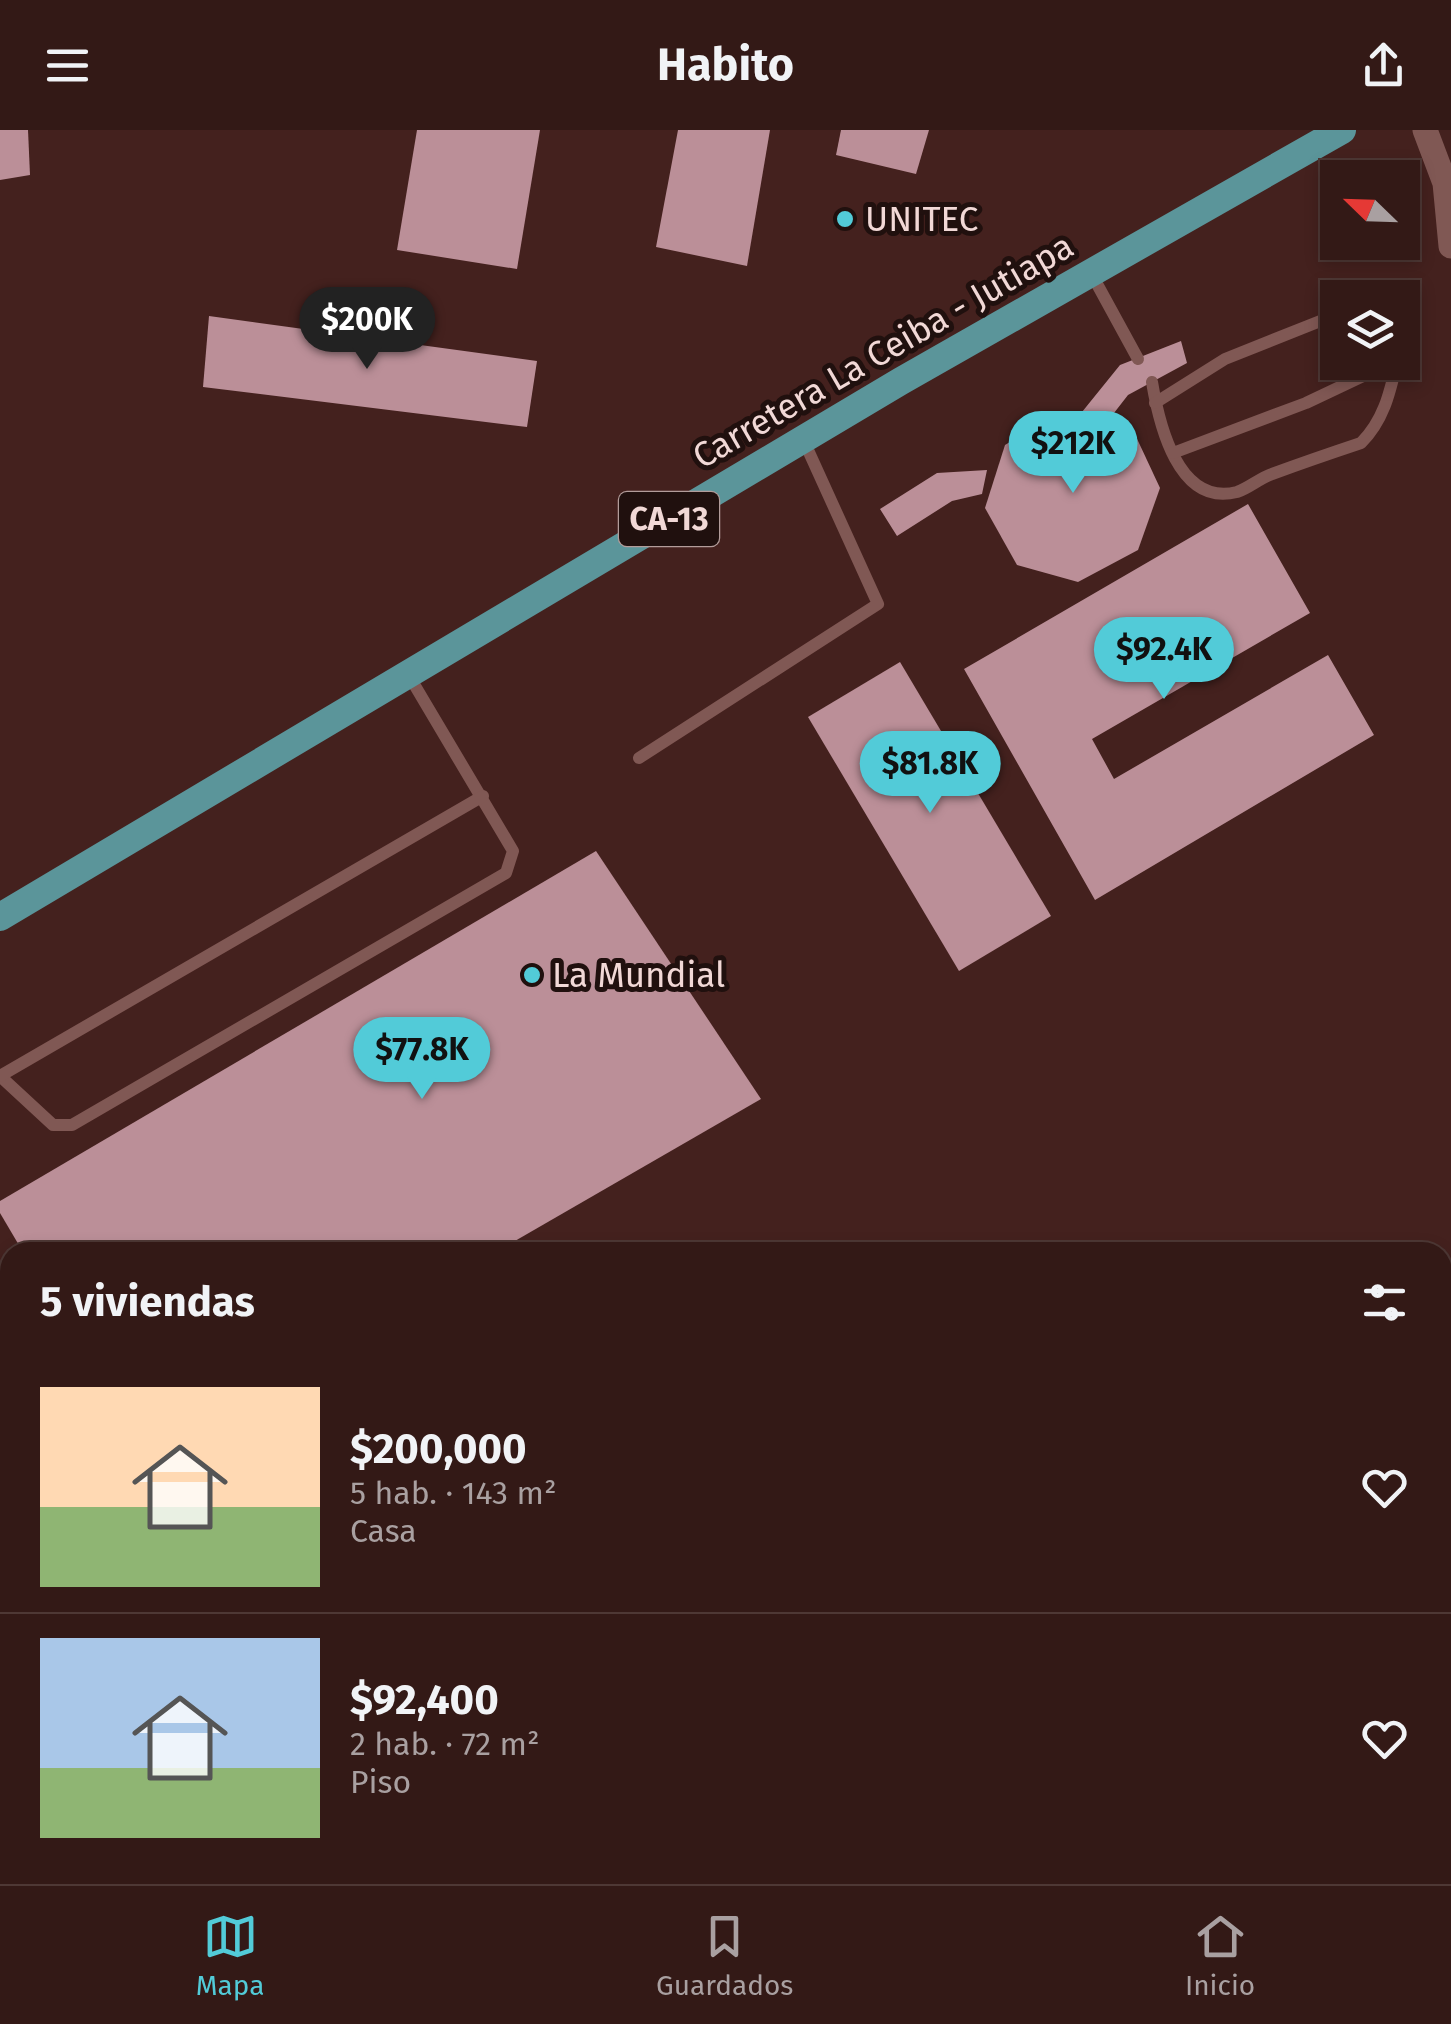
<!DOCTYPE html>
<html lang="es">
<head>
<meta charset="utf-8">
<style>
  :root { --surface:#331916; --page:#3b221f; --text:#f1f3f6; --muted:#a9a0a1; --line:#4e3835; --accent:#52cbd8 }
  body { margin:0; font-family:"Fira Sans",sans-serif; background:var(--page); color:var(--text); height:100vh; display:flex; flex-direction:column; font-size:38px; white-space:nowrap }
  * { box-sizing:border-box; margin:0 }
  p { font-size:32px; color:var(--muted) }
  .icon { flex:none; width:55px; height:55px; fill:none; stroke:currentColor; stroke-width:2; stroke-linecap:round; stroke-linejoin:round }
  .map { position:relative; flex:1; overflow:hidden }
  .side { position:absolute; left:0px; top:1112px; width:1452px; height:642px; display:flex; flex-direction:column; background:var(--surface); border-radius:30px 30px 0 0; box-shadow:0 5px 15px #0003,0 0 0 2px var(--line) }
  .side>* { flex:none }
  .needle { width:65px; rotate:293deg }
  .controls { position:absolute; left:1320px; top:30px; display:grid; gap:20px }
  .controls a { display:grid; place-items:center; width:100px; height:100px; border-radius:0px; background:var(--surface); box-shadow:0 5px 15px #0003,0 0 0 2px var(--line); font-size:50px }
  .price { position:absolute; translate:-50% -85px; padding:0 22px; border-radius:35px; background:var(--accent); color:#111; font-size:32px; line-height:65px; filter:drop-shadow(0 2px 5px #0008) }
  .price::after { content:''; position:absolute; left:50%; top:60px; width:30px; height:22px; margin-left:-15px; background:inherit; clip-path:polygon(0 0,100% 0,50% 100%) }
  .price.active { background:#222; color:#fff }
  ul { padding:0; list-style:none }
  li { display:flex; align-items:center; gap:30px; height:250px; padding:0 40px }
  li+li { border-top:2px solid var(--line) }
  li span { display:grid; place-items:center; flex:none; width:280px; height:200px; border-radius:0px; color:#555 }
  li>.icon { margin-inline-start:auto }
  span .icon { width:120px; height:120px; fill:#fffc; stroke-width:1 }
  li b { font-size:42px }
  h2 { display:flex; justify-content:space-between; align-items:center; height:120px; padding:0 40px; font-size:42px }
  header { display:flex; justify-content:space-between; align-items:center; height:130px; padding:0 40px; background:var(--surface); font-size:45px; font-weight:700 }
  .tab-bar { display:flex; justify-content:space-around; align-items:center; height:140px; border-top:2px solid var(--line); background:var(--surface); font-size:28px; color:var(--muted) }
  .tab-bar a { display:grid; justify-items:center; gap:5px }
  .tab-bar .active { color:var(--accent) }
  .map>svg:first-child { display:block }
</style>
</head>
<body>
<header><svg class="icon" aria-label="menu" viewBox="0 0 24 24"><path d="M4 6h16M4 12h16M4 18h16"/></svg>Habito<svg class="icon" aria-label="share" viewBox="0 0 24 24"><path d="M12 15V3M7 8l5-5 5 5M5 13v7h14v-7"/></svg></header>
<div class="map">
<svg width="1451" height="1754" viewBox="0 0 1451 1754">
  <rect width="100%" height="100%" fill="#44211e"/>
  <path fill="#852a29" d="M 359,1745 L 552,1745 L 547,1754 L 375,1754 Z"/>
  <g fill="#bb8f98">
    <path d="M 0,0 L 28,0 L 30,45 L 0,50 Z"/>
    <path d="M 417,0 L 540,0 L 517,139 L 397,120 Z"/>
    <path d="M 678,0 L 770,0 L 747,136 L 656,117 Z"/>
    <path d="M 841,0 L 929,0 L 916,44 L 836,25 Z"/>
    <path d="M 209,186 L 537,231 L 527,297 L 203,257 Z"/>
    <path d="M 1181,211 L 1187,233 L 1128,265 L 1107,292 L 1082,282 L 1120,235 Z"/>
    <path d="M 1059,282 L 1132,298 L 1160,358 L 1138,420 L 1078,452 L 1017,435 L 985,378 L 1005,315 Z"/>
    <path d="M 987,340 L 982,364 L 952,371 L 897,406 L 880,379 L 937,343 Z"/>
    <path d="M 1248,374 L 1310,483 L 1092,609 L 1114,649 L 1328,525 L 1374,605 L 1095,770 L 964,539 Z"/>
    <path d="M 900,532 L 1051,786 L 959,841 L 808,587 Z"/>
    <path d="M 596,721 L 761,969 L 496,1122 L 23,1122 L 0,1083 L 0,1071 Z"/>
    <path d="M 1243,1745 L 1287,1745 L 1282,1754 L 1237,1754 Z"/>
  </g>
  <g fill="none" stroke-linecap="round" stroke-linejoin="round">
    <g stroke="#805854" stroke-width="12">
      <path d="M 1091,143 L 1138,229"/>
      <path d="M 1402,178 L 1410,182 L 1410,210 L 1402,225"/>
      <path d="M 1152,252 C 1159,294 1178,377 1237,362 C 1249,358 1260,348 1272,344 C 1302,333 1331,323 1361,313 C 1384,290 1390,262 1397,232"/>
      <path d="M 1155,273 L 1225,229 L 1338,184"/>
      <path d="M 1173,323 L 1306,273 L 1382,237 L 1396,235"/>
      <path d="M 639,628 L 878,474 L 803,309"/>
      <path d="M 0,946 L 53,995 L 72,995 L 506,743 L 513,721 L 408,544"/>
      <path d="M 0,946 L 483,666"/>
    </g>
    <g stroke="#805854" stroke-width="25">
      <path d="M 1425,0 L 1445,53 L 1451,116"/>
      <path d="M 0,1612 L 10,1622"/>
      <path d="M 1442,1697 L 1451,1699"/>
      <path d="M 137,1745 L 147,1754"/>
      <path d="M 571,1754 L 576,1745"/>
      <path d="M 840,1754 L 841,1745"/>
    </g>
    <path stroke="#5b959a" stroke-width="28" d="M 0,787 L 901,251 L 1342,0"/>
  </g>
  <g fill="#52cbd8" stroke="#20100e" stroke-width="4">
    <circle cx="845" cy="89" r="10"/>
    <circle cx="532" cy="845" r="10"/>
  </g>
  <g text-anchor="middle" stroke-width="10" stroke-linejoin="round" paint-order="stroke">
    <rect fill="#20100e" stroke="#b29c9a" stroke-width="2.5" x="619" y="362" width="100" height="54" rx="8"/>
    <g font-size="32" font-weight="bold" fill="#f1d8d6">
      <text x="669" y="400">CA-13</text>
    </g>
    <g font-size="35" fill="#f1d8d6" stroke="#20100e" text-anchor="start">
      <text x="865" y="101">UNITEC</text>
      <text x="552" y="857">La Mundial</text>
    </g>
    <g font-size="35" fill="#f1d8d6" stroke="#20100e">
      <text transform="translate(883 221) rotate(-30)" y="12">Carretera La Ceiba - Jutiapa</text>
    </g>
  </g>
</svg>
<div class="controls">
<a><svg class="needle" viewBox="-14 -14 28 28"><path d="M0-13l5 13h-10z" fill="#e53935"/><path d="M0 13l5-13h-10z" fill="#a9a0a1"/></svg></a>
<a><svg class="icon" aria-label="layers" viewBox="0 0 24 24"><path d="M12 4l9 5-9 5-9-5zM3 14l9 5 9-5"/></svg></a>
</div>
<b class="price active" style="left:367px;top:242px">$200K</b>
<b class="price" style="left:1073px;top:366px">$212K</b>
<b class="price" style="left:1164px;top:572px">$92.4K</b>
<b class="price" style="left:930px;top:686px">$81.8K</b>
<b class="price" style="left:422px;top:972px">$77.8K</b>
<section class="side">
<h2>5 viviendas<svg class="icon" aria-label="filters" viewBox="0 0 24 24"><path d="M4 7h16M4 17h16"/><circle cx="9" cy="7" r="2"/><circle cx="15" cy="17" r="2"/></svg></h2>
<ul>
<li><span style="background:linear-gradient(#ffd9b3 60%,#8fb573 0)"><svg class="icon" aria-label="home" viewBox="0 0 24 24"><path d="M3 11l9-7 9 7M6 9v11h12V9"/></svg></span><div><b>$200,000</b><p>5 hab. · 143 m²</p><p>Casa</p></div><svg class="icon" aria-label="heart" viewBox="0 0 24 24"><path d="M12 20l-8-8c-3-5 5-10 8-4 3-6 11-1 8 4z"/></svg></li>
<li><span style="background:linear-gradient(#a9c7e8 65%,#8fb573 0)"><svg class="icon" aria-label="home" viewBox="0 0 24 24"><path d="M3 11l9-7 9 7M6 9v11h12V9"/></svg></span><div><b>$92,400</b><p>2 hab. · 72 m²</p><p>Piso</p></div><svg class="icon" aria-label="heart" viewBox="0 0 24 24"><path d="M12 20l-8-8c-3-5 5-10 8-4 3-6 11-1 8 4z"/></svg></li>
</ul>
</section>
</div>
<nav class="tab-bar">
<a class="active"><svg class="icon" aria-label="map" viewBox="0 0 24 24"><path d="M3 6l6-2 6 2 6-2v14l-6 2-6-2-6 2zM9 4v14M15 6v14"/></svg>Mapa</a>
<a><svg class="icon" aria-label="saved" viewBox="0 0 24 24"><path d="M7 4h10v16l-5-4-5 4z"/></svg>Guardados</a>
<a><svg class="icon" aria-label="home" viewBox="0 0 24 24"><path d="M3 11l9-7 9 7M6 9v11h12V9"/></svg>Inicio</a>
</nav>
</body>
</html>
